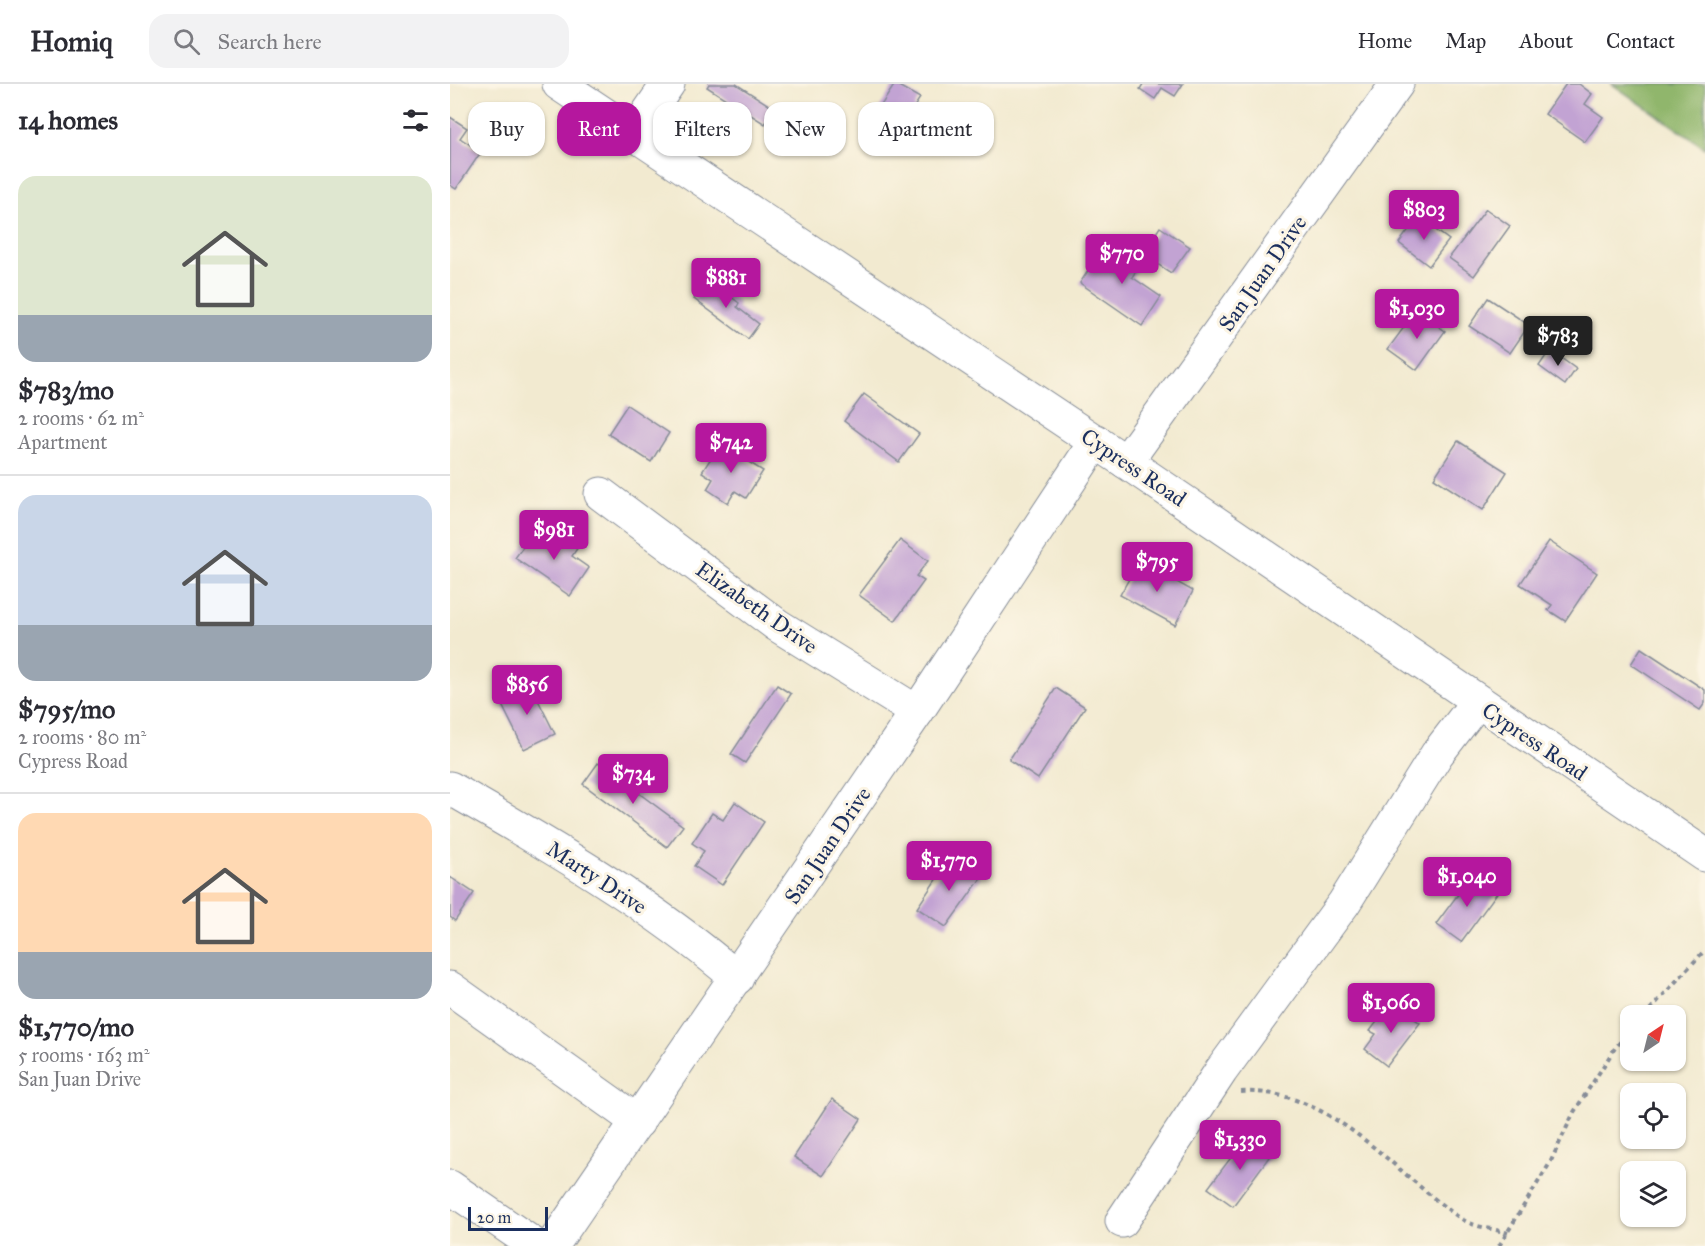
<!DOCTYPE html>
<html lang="en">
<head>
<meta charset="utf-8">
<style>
  :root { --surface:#fff; --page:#f2f2f3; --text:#2b2b33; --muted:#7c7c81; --line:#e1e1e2; --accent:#b5179e }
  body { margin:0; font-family:"IM FELL Great Primer",serif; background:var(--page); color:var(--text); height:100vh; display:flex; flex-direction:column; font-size:22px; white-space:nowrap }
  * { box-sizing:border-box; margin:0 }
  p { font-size:20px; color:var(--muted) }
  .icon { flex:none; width:33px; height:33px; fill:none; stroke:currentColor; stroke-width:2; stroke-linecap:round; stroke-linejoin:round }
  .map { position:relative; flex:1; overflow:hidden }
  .drawer { display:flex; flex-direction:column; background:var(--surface); width:450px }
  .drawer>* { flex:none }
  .banner { position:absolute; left:18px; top:18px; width:570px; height:54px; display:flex; gap:12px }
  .needle { width:39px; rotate:35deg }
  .buttons { position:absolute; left:1170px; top:921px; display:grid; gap:12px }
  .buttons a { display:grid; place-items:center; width:66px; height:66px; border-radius:12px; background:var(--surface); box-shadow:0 2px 4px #0004; font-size:30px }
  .scale { position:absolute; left:18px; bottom:15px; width:80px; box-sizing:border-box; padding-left:6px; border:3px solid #1b2f5e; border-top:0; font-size:16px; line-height:21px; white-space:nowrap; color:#1b2f5e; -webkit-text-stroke:4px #fcf5e5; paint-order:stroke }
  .price { position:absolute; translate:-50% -51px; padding:0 14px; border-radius:6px; background:var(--accent); color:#fff; font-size:20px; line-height:39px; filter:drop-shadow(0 2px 3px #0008) }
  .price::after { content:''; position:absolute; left:50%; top:36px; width:18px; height:14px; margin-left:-9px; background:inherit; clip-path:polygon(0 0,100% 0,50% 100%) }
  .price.current { background:#222; color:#fff }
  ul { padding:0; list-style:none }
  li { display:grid; align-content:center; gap:12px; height:318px; padding:0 18px }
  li+li { border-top:2px solid var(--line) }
  li span { display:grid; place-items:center; height:186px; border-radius:18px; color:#555 }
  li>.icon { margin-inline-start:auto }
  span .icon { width:108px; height:108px; fill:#fffc; stroke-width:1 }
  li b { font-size:26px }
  h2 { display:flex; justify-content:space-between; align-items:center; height:72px; padding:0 18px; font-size:26px }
  .pill { padding:0 21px; border-radius:18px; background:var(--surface); box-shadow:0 2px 4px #0004; font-size:21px; line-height:54px }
  .pill.current { background:var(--accent); color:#fff }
  header { display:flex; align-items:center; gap:36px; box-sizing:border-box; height:84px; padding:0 30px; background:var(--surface); border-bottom:2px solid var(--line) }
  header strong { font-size:28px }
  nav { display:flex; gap:33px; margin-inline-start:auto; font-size:21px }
  .search { width:420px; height:54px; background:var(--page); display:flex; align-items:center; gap:15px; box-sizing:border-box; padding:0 21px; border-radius:18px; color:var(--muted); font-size:22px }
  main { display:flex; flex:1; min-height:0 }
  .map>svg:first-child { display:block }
</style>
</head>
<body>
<header>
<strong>Homiq</strong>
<div class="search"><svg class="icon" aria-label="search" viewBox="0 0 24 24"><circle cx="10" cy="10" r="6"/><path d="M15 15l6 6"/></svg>Search here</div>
<nav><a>Home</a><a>Map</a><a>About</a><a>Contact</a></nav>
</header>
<main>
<section class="drawer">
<h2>14 homes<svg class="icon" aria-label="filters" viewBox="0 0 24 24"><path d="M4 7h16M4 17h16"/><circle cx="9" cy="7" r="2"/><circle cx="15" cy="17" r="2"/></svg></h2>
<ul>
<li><span style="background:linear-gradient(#dfe7d0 75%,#9aa5b1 0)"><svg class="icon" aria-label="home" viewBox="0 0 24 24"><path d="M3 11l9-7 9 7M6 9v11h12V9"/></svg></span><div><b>$783/mo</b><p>2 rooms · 62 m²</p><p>Apartment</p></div></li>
<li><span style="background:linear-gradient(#c9d6e8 70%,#9aa5b1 0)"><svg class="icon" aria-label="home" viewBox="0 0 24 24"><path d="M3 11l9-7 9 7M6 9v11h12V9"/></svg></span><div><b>$795/mo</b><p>2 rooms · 80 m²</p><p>Cypress Road</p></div></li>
<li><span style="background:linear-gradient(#ffd9b3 75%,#9aa5b1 0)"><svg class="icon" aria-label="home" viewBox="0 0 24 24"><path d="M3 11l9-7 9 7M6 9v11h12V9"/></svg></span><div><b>$1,770/mo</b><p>5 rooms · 163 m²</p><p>San Juan Drive</p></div></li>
</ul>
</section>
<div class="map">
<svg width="1255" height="1162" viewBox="0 0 1255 1162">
  <rect width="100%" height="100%" fill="#fcf5e5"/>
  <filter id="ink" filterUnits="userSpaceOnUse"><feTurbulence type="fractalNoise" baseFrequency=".0167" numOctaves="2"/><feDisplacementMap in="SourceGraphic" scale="12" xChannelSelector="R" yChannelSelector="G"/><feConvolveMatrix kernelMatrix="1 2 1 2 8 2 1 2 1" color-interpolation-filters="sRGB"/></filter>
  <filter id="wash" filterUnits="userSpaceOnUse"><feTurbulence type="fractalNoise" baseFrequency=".008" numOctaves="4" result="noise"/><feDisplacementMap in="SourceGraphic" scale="24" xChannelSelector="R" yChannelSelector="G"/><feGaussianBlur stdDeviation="1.35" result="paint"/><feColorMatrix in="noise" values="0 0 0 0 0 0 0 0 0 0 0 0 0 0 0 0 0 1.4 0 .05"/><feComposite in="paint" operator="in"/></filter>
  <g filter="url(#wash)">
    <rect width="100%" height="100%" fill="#f2ead0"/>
    <path fill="#90b66c" stroke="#567265" stroke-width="1.5" d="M 1162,0 L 1255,0 L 1255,64 Z"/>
    <g id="blocks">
      <g fill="#c2a3d3">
        <path d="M 259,0 L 286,0 L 325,25 L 315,40 L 257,3 Z"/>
        <path d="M 445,0 L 470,14 L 464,23 L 486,37 L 466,68 L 435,48 L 439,42 L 424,32 Z"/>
        <path d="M 693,0 L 733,0 L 725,12 L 712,4 L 705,15 L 690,5 Z"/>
        <path d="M 1116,0 L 1129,0 L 1142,10 L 1135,20 L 1153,33 L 1135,58 L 1095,30 Z"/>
        <path d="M 0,33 L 17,44 L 10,54 L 31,68 L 6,105 L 0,101 Z"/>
        <path d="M 1036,125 L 1060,142 L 1024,192 L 999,174 Z"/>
        <path d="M 968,133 L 999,156 L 979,182 L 949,159 Z"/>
        <path d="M 710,143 L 740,163 L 721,189 L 692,170 Z"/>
        <path d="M 672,160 L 694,175 L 682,193 L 711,213 L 692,242 L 630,199 L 649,170 L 660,178 Z"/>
        <path d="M 259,196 L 289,219 L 287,223 L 309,240 L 298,255 L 244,215 Z"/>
        <path d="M 1038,214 L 1079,241 L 1060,269 L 1019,242 Z"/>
        <path d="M 966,227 L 995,247 L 967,286 L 938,265 Z"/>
        <path d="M 1100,266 L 1126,285 L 1115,301 L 1089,282 Z"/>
        <path d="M 414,310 L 469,350 L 449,378 L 394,337 Z"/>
        <path d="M 177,321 L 219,349 L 201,378 L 158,350 Z"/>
        <path d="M 1008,357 L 1057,388 L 1033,426 L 984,394 Z"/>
        <path d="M 270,360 L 313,387 L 296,414 L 285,407 L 278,419 L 257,405 L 263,395 L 252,388 Z"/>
        <path d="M 84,447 L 103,460 L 111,448 L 130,460 L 122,472 L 139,484 L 120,512 L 65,474 Z"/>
        <path d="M 450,456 L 478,477 L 466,492 L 474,497 L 445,537 L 409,511 Z"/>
        <path d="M 1099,457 L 1147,489 L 1115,537 L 1098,526 L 1102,521 L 1070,500 Z"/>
        <path d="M 689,477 L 743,507 L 725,541 L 670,511 Z"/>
        <path d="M 1191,564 L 1255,606 L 1255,619 L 1250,626 L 1181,580 Z"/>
        <path d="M 80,600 L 105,650 L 74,665 L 49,615 Z"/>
        <path d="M 327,601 L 341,610 L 295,679 L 281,670 Z"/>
        <path d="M 606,604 L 635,623 L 588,695 L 559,676 Z"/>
        <path d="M 148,679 L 233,742 L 217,763 L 133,700 Z"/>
        <path d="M 285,718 L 314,738 L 272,801 L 244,782 L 254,767 L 242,759 L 262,729 L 273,736 Z"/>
        <path d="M 501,773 L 532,793 L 496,843 L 467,824 Z"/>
        <path d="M 1023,790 L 1047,809 L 1011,858 L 986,840 Z"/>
        <path d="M 0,793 L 24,809 L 5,837 L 0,833 Z"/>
        <path d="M 942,918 L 970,939 L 937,982 L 915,965 L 926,950 L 920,947 Z"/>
        <path d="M 382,1015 L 411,1035 L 373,1092 L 344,1073 Z"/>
        <path d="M 798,1051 L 822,1069 L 783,1122 L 758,1104 Z"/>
      </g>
    </g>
  </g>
  <g filter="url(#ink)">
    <use href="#blocks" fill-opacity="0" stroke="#868c97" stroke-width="1.5"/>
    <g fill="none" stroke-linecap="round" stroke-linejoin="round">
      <defs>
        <g id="minor">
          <path d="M 109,0 L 676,378 L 1255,771"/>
          <path d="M 183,51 L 218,0"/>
          <path d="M 676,378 L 947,0"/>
          <path d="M 151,410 L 327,541 L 467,628"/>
          <path d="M 0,704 C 99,761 200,819 287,894"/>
          <path d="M 0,904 L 188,1038"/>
          <path d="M 0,1103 L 86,1162"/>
          <path d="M 672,1137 L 771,987 L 894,819 L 987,670 L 1027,618"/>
          <path d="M 102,1162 L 467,628 L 646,357"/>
        </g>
      </defs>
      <use href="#minor" stroke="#868c97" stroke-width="35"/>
      <g stroke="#868c97" stroke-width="4" stroke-dasharray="4.5 4.5" stroke-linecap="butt">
        <path d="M 1194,932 L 1255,866"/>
        <path d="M 791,1008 C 881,1003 943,1088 1010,1134 C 1025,1144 1042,1144 1058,1149"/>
        <path d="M 1049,1162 L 1100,1079 L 1124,1028 L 1165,964 L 1180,947"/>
      </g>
      <use href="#minor" stroke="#fff" stroke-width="33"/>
    </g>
  </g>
  <g text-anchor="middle" stroke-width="6" stroke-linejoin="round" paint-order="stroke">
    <g font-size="22" fill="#1b2f5e" stroke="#fcf5e5">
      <text transform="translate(812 189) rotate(-55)" y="8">San Juan Drive</text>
      <text transform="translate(684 383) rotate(34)" y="8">Cypress Road</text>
      <text transform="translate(307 523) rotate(35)" y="8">Elizabeth Drive</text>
      <text transform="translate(1085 657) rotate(34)" y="8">Cypress Road</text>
      <text transform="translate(377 761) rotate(-56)" y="8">San Juan Drive</text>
      <text transform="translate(147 793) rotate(33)" y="8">Marty Drive</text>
    </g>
  </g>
</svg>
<div class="buttons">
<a><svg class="needle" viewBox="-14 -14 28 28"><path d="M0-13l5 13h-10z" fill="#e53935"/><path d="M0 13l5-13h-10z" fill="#7c7c81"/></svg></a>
<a><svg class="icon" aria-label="locate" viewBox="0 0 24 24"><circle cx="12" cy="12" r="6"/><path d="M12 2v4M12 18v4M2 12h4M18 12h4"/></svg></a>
<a><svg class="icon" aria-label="layers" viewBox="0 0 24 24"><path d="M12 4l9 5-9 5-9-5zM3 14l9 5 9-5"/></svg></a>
</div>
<div class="scale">20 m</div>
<b class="price" style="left:974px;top:157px">$803</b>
<b class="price" style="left:672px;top:201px">$770</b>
<b class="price" style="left:276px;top:225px">$881</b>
<b class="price" style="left:967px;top:256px">$1,030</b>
<b class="price current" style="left:1108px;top:283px">$783</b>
<b class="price" style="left:281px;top:390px">$742</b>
<b class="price" style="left:104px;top:477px">$981</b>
<b class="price" style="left:707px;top:509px">$795</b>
<b class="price" style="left:77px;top:632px">$856</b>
<b class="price" style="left:183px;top:721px">$734</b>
<b class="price" style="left:499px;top:808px">$1,770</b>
<b class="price" style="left:1017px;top:824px">$1,040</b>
<b class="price" style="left:941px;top:950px">$1,060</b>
<b class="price" style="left:790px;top:1087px">$1,330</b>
<div class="banner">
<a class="pill">Buy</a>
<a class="pill current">Rent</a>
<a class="pill">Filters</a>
<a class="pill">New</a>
<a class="pill">Apartment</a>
</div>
</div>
</main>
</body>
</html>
